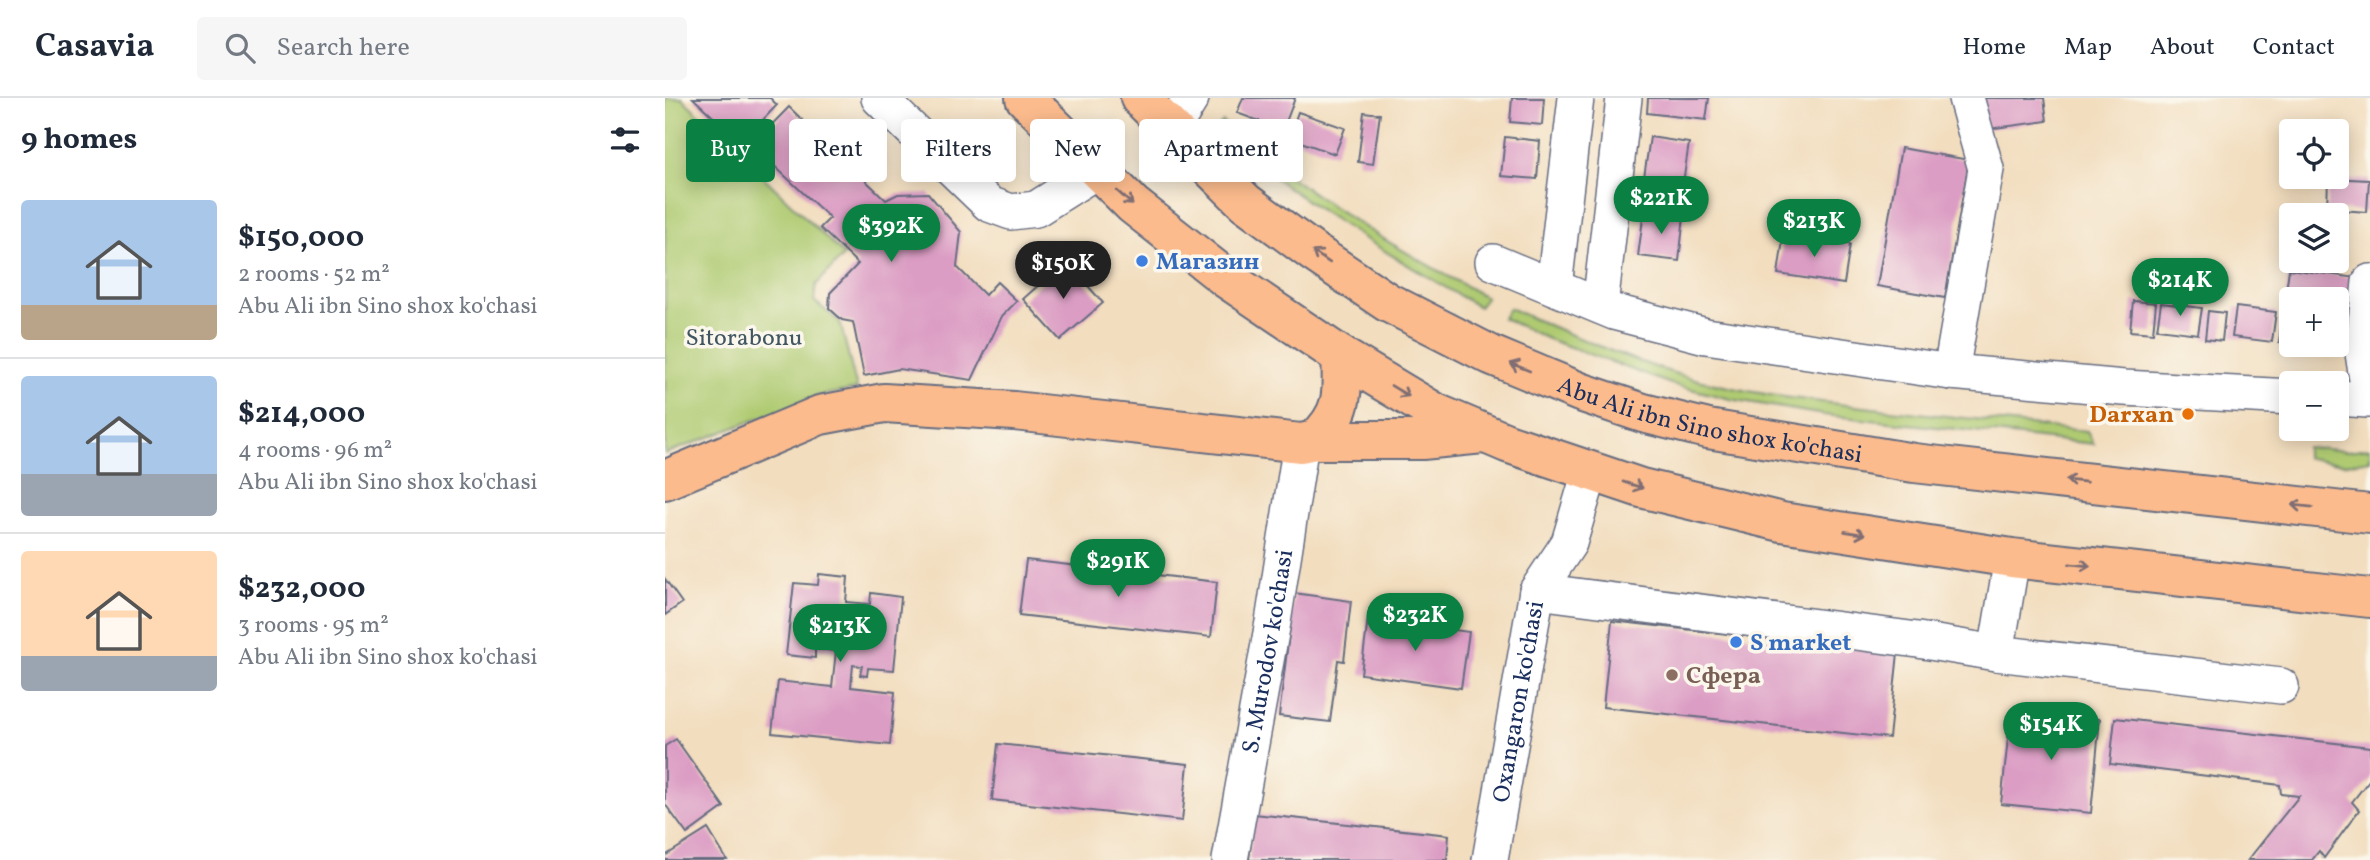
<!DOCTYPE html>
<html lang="en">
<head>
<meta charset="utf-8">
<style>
  :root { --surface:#fff; --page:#f6f6f7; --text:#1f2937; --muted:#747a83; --line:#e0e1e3; --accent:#0b8043 }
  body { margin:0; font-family:Vollkorn,serif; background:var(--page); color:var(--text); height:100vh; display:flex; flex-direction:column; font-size:26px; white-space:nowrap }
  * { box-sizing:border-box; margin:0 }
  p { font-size:23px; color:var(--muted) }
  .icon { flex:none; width:38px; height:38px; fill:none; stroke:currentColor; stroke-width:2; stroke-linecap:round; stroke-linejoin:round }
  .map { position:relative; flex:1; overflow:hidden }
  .sheet { display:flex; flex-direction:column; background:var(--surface); width:665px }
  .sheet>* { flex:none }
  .top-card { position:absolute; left:21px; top:21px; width:665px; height:63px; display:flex; gap:14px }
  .controls { position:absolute; left:1614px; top:21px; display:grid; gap:14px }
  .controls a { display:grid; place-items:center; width:70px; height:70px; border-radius:7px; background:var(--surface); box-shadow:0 4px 18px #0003; font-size:35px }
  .price { position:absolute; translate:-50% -60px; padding:0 16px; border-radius:24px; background:var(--accent); color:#fff; font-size:23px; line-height:46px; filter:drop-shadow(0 2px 4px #0008) }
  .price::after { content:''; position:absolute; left:50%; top:42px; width:21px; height:16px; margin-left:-10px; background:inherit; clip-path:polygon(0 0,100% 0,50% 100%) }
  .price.on { background:#222; color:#fff }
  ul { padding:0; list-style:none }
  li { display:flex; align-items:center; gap:21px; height:175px; padding:0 21px }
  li+li { border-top:2px solid var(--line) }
  li span { display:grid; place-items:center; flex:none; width:196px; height:140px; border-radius:7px; color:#555 }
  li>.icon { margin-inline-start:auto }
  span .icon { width:84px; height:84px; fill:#fffc; stroke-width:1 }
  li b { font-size:30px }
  h2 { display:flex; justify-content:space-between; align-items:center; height:84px; padding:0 21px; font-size:30px }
  .chip { padding:0 24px; border-radius:7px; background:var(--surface); box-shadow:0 4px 18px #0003; font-size:24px; line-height:63px }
  .chip.on { background:var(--accent); color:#fff }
  header { display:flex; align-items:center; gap:42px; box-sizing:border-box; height:98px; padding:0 35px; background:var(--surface); border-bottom:2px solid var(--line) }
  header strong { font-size:33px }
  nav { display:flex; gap:38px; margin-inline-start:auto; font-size:24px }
  .search { width:490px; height:63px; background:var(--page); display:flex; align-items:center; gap:18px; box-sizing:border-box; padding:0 24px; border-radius:7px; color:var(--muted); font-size:26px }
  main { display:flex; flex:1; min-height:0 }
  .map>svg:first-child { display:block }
</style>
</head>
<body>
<header>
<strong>Casavia</strong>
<div class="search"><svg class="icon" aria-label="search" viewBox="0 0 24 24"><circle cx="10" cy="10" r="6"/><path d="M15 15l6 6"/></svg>Search here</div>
<nav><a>Home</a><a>Map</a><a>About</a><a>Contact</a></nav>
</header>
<main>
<section class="sheet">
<h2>9 homes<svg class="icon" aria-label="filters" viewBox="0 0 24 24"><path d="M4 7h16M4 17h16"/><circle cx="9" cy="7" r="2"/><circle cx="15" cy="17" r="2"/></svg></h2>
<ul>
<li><span style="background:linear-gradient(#a9c7e8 75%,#b9a48a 0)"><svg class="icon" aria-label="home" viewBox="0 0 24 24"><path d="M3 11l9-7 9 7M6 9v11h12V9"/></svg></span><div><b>$150,000</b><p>2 rooms · 52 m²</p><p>Abu Ali ibn Sino shox ko'chasi</p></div></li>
<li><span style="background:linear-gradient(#a9c7e8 70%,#9aa5b1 0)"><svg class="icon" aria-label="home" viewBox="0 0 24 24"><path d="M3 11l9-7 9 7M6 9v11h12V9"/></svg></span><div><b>$214,000</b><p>4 rooms · 96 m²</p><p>Abu Ali ibn Sino shox ko'chasi</p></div></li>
<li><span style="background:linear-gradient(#ffd9b3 75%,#9aa5b1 0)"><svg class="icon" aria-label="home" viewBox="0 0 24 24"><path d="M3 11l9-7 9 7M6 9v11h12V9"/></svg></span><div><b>$232,000</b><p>3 rooms · 95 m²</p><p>Abu Ali ibn Sino shox ko'chasi</p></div></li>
</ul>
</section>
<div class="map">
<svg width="1705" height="762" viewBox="0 0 1705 762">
  <rect width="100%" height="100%" fill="#fbf7ec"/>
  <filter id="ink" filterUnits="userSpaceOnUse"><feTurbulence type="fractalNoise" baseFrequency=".0143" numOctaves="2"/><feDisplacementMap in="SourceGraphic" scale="14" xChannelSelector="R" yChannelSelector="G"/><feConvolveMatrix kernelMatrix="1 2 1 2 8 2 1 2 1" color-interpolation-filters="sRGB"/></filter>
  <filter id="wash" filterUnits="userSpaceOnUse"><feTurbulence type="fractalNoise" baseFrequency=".00686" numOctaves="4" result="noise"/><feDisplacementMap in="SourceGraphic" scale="28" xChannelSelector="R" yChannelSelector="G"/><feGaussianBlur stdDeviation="1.57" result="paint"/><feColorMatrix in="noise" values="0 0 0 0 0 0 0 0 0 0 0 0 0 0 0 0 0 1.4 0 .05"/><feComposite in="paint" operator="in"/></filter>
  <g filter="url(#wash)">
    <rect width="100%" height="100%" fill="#f2ddbe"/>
    <g fill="#afca71" stroke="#657c68" stroke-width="2">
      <path d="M 0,0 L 17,0 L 179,157 L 151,187 L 149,203 L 175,224 L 192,291 L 152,298 L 0,356 Z"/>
      <path d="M 558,24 C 637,95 728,149 821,199 L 814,209 C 723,156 631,103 551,32 Z"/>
      <path d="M 844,210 C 899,234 954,258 1012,276 C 1078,296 1148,303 1216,311 C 1284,318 1353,326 1422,333 L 1429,346 L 1159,317 L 1065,301 L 1006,286 L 883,241 L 838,220 Z"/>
      <path d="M 1641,349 L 1682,353 L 1705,350 L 1705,362 L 1680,366 L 1641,360 Z"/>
    </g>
    <g id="blocks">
      <g fill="#dc9dc4">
        <path d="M 28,0 L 105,0 L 112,7 L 76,45 Z"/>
        <path d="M 578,0 L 630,0 L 618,32 L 572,15 Z"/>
        <path d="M 847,0 L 879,0 L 877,27 L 845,24 Z"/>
        <path d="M 983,0 L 1044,0 L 1041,22 L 982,15 Z"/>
        <path d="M 1315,0 L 1379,0 L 1382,23 L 1323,31 Z"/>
        <path d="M 124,9 L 221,102 L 233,96 L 263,95 L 296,134 L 292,169 L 320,197 L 332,184 L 352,203 L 337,218 L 307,282 L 234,271 L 199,278 L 188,224 L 177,222 L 164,210 L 165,195 L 193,166 L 155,130 L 165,120 L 87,47 Z"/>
        <path d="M 633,14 L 680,30 L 670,56 L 624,40 Z"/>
        <path d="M 699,14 L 715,16 L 708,66 L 693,64 Z"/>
        <path d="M 840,39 L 875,43 L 872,81 L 836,78 Z"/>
        <path d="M 985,39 L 1024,45 L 1017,92 L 978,86 Z"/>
        <path d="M 1236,50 L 1304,62 L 1280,200 L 1212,188 Z"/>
        <path d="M 1663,80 L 1704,82 L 1702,114 L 1662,111 Z"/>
        <path d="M 979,113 L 1019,118 L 1014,163 L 973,158 Z"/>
        <path d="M 1119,135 L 1185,146 L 1179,186 L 1113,176 Z"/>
        <path d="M 401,163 L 438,205 L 395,242 L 358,201 Z"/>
        <path d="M 1624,171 L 1693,180 L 1682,255 L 1637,248 L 1671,247 L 1671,201 L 1626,201 L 1626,247 L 1614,245 Z"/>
        <path d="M 1468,203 L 1491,205 L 1488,235 L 1465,233 Z"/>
        <path d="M 1496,205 L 1537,210 L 1533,236 L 1492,231 Z"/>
        <path d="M 1571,209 L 1611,214 L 1607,244 L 1567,239 Z"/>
        <path d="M 1543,213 L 1560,215 L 1557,243 L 1540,241 Z"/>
        <path d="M 361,462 L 552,484 L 546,539 L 354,517 Z"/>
        <path d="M 154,476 L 183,479 L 181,504 L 205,506 L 206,495 L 236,499 L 229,572 L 203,570 L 202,578 L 195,577 L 197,568 L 188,567 L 186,589 L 230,594 L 225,647 L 107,635 L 113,583 L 167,589 L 171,553 L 150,551 L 150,560 L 121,557 L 129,485 L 153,487 Z"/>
        <path d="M 0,481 L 17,505 L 0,517 Z"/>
        <path d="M 629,495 L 686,503 L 679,563 L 673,562 L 665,624 L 614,618 Z"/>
        <path d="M 703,520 L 804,534 L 796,590 L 696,576 Z"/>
        <path d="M 947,523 L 1233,555 L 1224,640 L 938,609 Z"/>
        <path d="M 1346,612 L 1435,621 L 1426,715 L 1336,706 Z"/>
        <path d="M 1450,620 L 1705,649 L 1705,681 L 1687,704 L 1694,712 L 1659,760 L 1654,753 L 1647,762 L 1583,762 L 1634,698 L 1616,696 L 1615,687 L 1445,666 Z"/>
        <path d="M 11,641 L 59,709 L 22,736 L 0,706 L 0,648 Z"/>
        <path d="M 333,646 L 523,666 L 517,723 L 327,702 Z"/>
        <path d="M 589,716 L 784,737 L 782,762 L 584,762 Z"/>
        <path d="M 43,731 L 62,762 L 0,762 L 0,758 Z"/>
      </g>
    </g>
  </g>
  <g filter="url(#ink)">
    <use href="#blocks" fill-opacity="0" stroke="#666c80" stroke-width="2"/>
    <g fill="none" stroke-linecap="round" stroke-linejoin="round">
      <defs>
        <g id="minor">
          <path d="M 214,0 L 324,106 L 346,114 L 371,111 L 431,73"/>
          <path d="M 1301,0 L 1321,71 L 1286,274 L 1459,290 L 1626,299"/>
          <path d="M 507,31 L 526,0"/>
          <path d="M 828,164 L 949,214 L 1041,238 L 1286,274"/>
          <path d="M 1705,184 L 1698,255 L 1705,301"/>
          <path d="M 889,189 L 911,0"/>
          <path d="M 935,208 L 959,0"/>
          <path d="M 1671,300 L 1703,302"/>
          <path d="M 872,493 L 1253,542 L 1331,555 L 1347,460"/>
          <path d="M 1331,555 L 1616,588"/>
          <path id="s1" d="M 565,762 L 608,524 L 636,345"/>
          <path id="s2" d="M 825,762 L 872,493 L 904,445 L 925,374"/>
        </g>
        <g id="major">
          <path d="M 360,0 L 468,107 L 562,181 L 676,258 L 771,315 L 842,345 L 976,390 L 1117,424 L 1347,460 L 1705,500"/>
          <path id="s3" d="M 475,0 L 580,104 L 648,154 L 722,204 L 826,257 L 915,294 L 978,315 L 1043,331 L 1249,365 L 1705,416"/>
          <path d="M 650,342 C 679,316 678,295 676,258"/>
          <path d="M 0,382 L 155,317 L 219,305 L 349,313 L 636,345 L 650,342 L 757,342 L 818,336"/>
        </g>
      </defs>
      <use href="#minor" stroke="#666c80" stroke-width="38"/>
      <use href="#major" stroke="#666c80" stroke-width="42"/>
      <use href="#minor" stroke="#fff" stroke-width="35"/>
      <use href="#major" stroke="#fbbb8d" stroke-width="38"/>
    </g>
    <defs><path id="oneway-shaft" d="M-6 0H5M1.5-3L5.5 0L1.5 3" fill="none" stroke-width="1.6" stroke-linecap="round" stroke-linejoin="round" transform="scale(1.75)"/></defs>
    <g stroke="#806e73">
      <use href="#oneway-shaft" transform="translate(460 100) rotate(42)"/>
      <use href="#oneway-shaft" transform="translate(656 159) rotate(-146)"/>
      <use href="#oneway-shaft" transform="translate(855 269) rotate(-158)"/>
      <use href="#oneway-shaft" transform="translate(735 293) rotate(31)"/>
      <use href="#oneway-shaft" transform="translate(1411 383) rotate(-174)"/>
      <use href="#oneway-shaft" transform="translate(968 387) rotate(17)"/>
      <use href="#oneway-shaft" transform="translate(1637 408) rotate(-174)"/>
      <use href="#oneway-shaft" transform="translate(1190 435) rotate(9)"/>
      <use href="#oneway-shaft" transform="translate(1415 467) rotate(6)"/>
    </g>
  </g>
  <g fill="#3f7fe0" stroke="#fbf7ec" stroke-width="2.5">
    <circle cx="477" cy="163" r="7"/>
    <circle cx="1071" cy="544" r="7"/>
  </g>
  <circle fill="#e8710a" stroke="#fbf7ec" stroke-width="2.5" cx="1523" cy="316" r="7"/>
  <circle fill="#8d6e63" stroke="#fbf7ec" stroke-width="2.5" cx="1007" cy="577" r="7"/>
  <g text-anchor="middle" stroke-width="7" stroke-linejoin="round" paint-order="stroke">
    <g font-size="24" font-weight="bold" fill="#366cbe" stroke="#fbf7ec" text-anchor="start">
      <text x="491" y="171">Магазин</text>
      <text x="1085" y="552">S market</text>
    </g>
    <g font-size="24" fill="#405663" stroke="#fbf7ec">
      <text x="79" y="247">Sitorabonu</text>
    </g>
    <g font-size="24" font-weight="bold" fill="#c56008" stroke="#fbf7ec" text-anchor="end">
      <text x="1509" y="324">Darxan</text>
    </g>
    <g font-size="24" fill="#1b2f5e" stroke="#fbf7ec">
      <text dy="8" stroke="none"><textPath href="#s3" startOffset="668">Abu Ali ibn Sino shox ko'chasi</textPath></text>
      <text dy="8" stroke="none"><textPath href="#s1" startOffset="212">S. Murodov ko'chasi</textPath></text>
      <text dy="8" stroke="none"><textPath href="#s2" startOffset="161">Oxangaron ko'chasi</textPath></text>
    </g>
    <g font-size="24" font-weight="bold" fill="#785e54" stroke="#fbf7ec" text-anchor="start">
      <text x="1021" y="585">Сфера</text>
    </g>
  </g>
</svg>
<div class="controls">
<a><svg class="icon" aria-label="locate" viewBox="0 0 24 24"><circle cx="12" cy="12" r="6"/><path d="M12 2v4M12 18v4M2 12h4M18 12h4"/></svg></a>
<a><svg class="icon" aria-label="layers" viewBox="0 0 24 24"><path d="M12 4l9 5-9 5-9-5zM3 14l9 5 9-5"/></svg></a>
<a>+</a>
<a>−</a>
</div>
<b class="price" style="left:996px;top:138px">$221K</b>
<b class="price" style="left:1149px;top:161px">$213K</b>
<b class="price" style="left:226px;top:166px">$392K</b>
<b class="price on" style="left:398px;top:203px">$150K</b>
<b class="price" style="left:1515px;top:220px">$214K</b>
<b class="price" style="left:453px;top:501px">$291K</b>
<b class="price" style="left:750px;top:555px">$232K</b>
<b class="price" style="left:175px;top:566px">$213K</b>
<b class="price" style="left:1386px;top:664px">$154K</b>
<div class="top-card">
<a class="chip on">Buy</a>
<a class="chip">Rent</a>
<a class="chip">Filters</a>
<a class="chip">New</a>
<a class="chip">Apartment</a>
</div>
</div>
</main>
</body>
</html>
